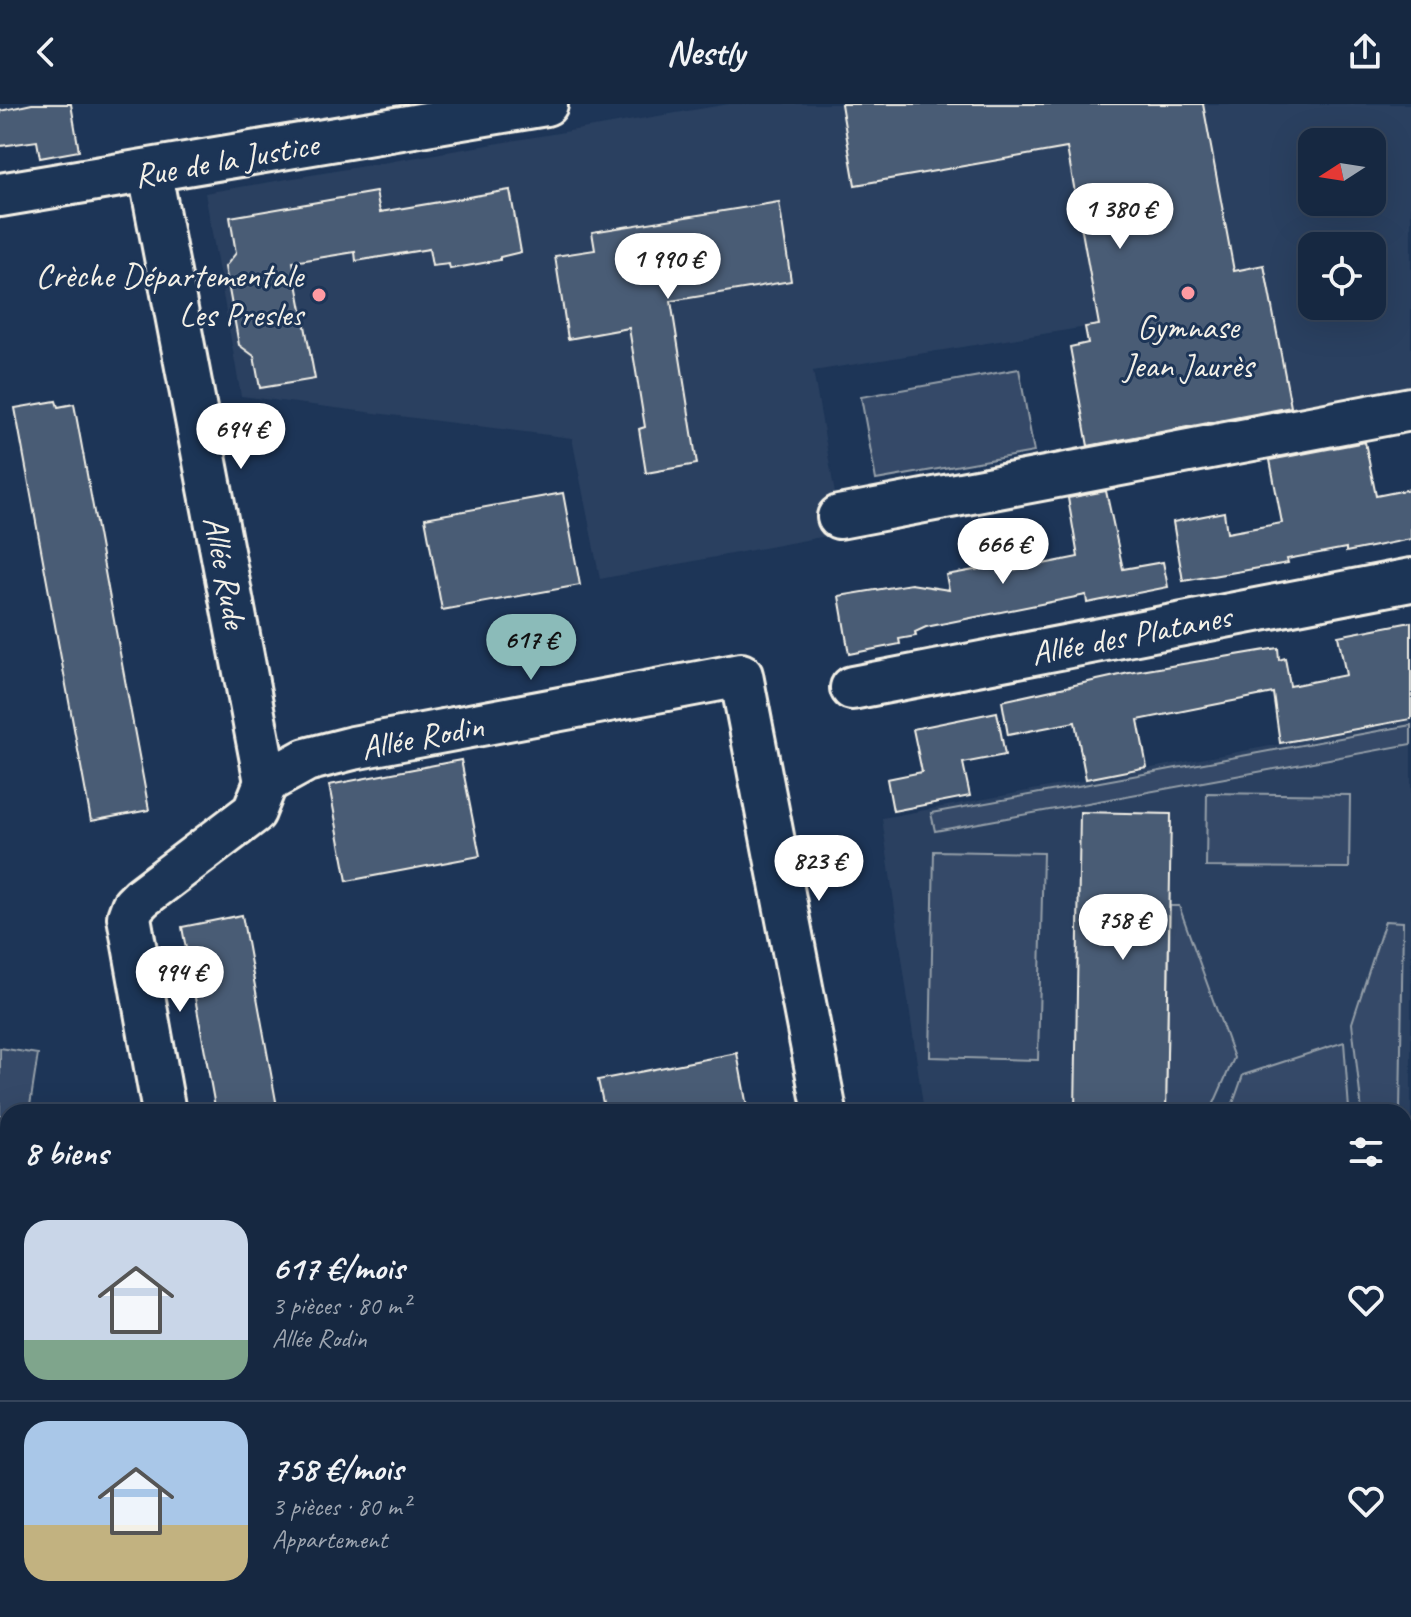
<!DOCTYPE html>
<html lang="fr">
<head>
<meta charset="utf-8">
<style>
  :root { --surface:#162841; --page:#1f3048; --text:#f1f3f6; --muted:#9ea6b1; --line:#35445a; --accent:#8bbbb9 }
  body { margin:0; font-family:Caveat,sans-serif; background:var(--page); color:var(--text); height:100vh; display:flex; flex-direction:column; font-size:30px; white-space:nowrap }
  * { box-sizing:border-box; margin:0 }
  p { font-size:26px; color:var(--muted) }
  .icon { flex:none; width:44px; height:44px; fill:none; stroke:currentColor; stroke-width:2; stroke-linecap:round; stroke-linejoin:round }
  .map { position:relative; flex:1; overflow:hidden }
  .drawer { position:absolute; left:0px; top:1000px; width:1412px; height:514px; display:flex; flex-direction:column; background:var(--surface); border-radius:24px 24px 0 0; box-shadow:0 8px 32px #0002,0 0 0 2px var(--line) }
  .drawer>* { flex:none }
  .needle { width:52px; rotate:258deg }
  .controls { position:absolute; left:1298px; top:24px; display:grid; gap:16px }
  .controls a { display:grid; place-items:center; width:88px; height:88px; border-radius:16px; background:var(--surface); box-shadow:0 8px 32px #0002,0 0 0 2px var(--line); font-size:40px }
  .price { position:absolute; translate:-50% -68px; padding:0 18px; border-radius:28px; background:#fff; color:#222; font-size:26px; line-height:52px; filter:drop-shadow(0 2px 4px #0008) }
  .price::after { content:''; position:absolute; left:50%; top:48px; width:24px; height:18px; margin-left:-12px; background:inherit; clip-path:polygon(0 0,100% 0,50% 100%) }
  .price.active { background:var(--accent); color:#111 }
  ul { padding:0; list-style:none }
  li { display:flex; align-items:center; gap:24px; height:200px; padding:0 24px }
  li+li { border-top:2px solid var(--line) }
  li span { display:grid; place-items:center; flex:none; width:224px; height:160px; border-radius:24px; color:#555 }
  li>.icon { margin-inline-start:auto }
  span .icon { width:96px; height:96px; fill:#fffc; stroke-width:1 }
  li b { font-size:34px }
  h2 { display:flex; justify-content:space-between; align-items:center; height:96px; padding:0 24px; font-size:34px }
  header { display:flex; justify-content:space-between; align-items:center; height:104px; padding:0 24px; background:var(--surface); font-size:36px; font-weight:600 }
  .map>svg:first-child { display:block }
</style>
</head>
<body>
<header><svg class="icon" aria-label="back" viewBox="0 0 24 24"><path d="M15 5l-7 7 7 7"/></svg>Nestly<svg class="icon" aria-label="share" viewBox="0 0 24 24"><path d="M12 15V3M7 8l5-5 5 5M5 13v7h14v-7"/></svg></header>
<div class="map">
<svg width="1411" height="1513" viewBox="0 0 1411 1513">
  <rect width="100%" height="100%" fill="#1d3557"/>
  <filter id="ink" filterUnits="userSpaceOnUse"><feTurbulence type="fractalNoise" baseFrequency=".0125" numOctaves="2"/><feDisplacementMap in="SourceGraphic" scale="16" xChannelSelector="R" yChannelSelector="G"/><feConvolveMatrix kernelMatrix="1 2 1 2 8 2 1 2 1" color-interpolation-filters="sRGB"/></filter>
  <g filter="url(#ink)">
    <g fill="#2a4060" fill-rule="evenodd">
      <path d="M 729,0 L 1411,0 L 1411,293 L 1294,316 L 1264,162 L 1234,167 L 1208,27 L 1069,52 L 1099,221 L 813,267 L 842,429 L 600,475 L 572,334 L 241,292 L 205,89 ZM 1312,38 L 1372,38 L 1372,98 L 1312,98 ZM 1312,142 L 1372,142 L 1372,202 L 1312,202 Z"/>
      <path d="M 1411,616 L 1411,1513 L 980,1513 L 979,1506 L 1404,1506 L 1404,1008 L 924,1008 L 882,714 Z"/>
    </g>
    <g fill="#354a67" stroke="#949ea8" stroke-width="2">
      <path d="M 1019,265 L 1034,348 L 876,376 L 861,293 Z"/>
      <path d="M 1411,621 L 1411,640 L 935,727 L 931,709 Z"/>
      <path d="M 1207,689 L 1350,691 L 1349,764 L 1206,763 Z"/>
      <path d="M 934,747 L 1043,749 L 1038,956 L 930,953 Z"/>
      <path d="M 1170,802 L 1179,802 L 1234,954 L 1212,1004 L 1166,1004 Z"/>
      <path d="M 1385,817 L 1403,818 L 1400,1008 L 1362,1008 L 1352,919 Z"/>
      <path d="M 1344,938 L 1349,1005 L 1230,1008 L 1243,971 Z"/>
      <path d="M 0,944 L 38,950 L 29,1008 L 8,1008 L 8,1103 L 0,1102 Z"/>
      <path d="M 1404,1305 L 1411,1308 L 1411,1392 L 1404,1385 Z"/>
      <path d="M 1404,1400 L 1411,1408 L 1411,1513 L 1270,1513 L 1268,1506 L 1404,1506 Z"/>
    </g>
    <g fill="#485b74" stroke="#f4f1e8" stroke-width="2">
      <path d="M 32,0 L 71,0 L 79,47 L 40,54 L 37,37 L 0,42 L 0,7 Z"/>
      <path d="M 841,0 L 1203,0 L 1234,167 L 1264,161 L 1291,303 L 1088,342 L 1070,243 L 1088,239 L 1085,223 L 1099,221 L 1067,44 L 855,81 Z"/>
      <path d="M 510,86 L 521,148 L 500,153 L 500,156 L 450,165 L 449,160 L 432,162 L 429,145 L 356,157 L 355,148 L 293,158 L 315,275 L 260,284 L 254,252 L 239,241 L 225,163 L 236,149 L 230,113 L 376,88 L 380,108 Z"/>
      <path d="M 779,98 L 791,177 L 671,197 L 697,360 L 646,369 L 639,325 L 645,323 L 629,224 L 568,235 L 555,152 L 595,146 L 592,128 Z"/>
      <path d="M 56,297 L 58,303 L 74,300 L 149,706 L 91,717 L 15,304 Z"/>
      <path d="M 1365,338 L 1376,392 L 1411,385 L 1411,435 L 1346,448 L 1346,444 L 1287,455 L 1288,459 L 1183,477 L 1173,418 L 1224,408 L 1227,429 L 1282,419 L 1270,356 Z"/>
      <path d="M 1106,387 L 1123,465 L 1163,458 L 1168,483 L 1087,499 L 1086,491 L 926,523 L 915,528 L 916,532 L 899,535 L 900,540 L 849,550 L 839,492 L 911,480 L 949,486 L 946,471 L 997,462 L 998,469 L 1078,453 L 1068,394 Z"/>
      <path d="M 563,389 L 580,481 L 442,506 L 425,414 Z"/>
      <path d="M 1411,518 L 1411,615 L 1280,639 L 1273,589 L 1138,616 L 1147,663 L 1086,675 L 1075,618 L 1008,631 L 1002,597 L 1129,569 L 1278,544 L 1279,556 L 1285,554 L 1290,582 L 1346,571 L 1338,532 Z"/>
      <path d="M 997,608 L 1005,651 L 963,659 L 970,692 L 893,707 L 887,675 L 922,668 L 913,625 Z"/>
      <path d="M 461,656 L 480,752 L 347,777 L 329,681 Z"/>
      <path d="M 1080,708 L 1171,710 L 1166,1008 L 1075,1008 Z"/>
      <path d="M 242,811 L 278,1008 L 216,1008 L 182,823 Z"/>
      <path d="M 737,949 L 748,1008 L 605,1008 L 598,976 Z"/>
    </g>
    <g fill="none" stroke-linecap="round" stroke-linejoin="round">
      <defs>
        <g id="minor">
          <path d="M 150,69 L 266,678"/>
          <path d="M 0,91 L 546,0"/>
          <path d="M 839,413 L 1411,305"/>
          <path d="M 852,584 L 1411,476"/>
          <path d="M 266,678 L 306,656 L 353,644 L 741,571 L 825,1008"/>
          <path d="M 164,1008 L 129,813 L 133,802 L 142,793 L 254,708 L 266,678"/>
          <path d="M 201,1513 L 202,1506"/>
          <path d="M 888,1513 L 888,1506"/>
        </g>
      </defs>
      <use href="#minor" stroke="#f4f1e8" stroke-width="48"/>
      <use href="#minor" stroke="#1d3557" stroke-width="42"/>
    </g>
  </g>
  <g fill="#ff9aa2" stroke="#1d3557" stroke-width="3">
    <circle cx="1188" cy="189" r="8"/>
    <circle cx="319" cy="191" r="8"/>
  </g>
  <g text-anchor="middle" stroke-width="6" stroke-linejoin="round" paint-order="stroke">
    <g font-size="34" fill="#f4f1e8" stroke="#1d3557">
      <text transform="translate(226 55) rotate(-10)" y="12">Rue de la Justice</text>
      <text transform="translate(226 468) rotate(79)" y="12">Allée Rude</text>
      <text transform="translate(1131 530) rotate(-11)" y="12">Allée des Platanes</text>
      <text transform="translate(422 632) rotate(-11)" y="12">Allée Rodin</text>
    </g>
    <g font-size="34" fill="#f4f1e8" stroke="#1d3557" text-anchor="end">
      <text x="303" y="183">Crèche Départementale<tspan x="303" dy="39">Les Presles</tspan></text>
      <text x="1188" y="234" text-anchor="middle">Gymnase<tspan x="1188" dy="39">Jean Jaurès</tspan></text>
    </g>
  </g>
</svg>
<div class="controls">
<a><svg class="needle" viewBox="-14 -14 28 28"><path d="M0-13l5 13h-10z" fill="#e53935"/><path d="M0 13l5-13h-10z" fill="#9ea6b1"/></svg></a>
<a><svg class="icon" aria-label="locate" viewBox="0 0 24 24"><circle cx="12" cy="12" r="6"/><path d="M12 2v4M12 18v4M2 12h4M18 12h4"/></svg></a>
</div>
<b class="price" style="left:1120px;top:147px">1 380 €</b>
<b class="price" style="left:668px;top:197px">1 990 €</b>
<b class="price" style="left:241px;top:367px">694 €</b>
<b class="price" style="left:1003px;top:482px">666 €</b>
<b class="price active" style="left:531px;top:578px">617 €</b>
<b class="price" style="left:819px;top:799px">823 €</b>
<b class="price" style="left:1123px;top:858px">758 €</b>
<b class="price" style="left:180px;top:910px">994 €</b>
<section class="drawer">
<h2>8 biens<svg class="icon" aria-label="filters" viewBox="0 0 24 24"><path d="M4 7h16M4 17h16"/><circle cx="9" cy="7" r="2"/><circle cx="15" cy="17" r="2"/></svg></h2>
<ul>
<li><span style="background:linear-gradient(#c9d6e8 75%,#7fa58c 0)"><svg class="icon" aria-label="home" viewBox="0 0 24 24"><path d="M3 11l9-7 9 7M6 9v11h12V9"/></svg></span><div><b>617 €/mois</b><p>3 pièces · 80 m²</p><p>Allée Rodin</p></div><svg class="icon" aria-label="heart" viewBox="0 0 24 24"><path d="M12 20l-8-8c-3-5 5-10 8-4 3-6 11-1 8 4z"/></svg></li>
<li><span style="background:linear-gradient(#a9c7e8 65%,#c2b280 0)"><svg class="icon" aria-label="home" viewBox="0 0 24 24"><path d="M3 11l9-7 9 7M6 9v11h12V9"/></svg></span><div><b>758 €/mois</b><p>3 pièces · 80 m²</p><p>Appartement</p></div><svg class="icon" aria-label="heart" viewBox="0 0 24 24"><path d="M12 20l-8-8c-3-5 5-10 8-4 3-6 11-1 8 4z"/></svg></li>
</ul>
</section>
</div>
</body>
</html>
